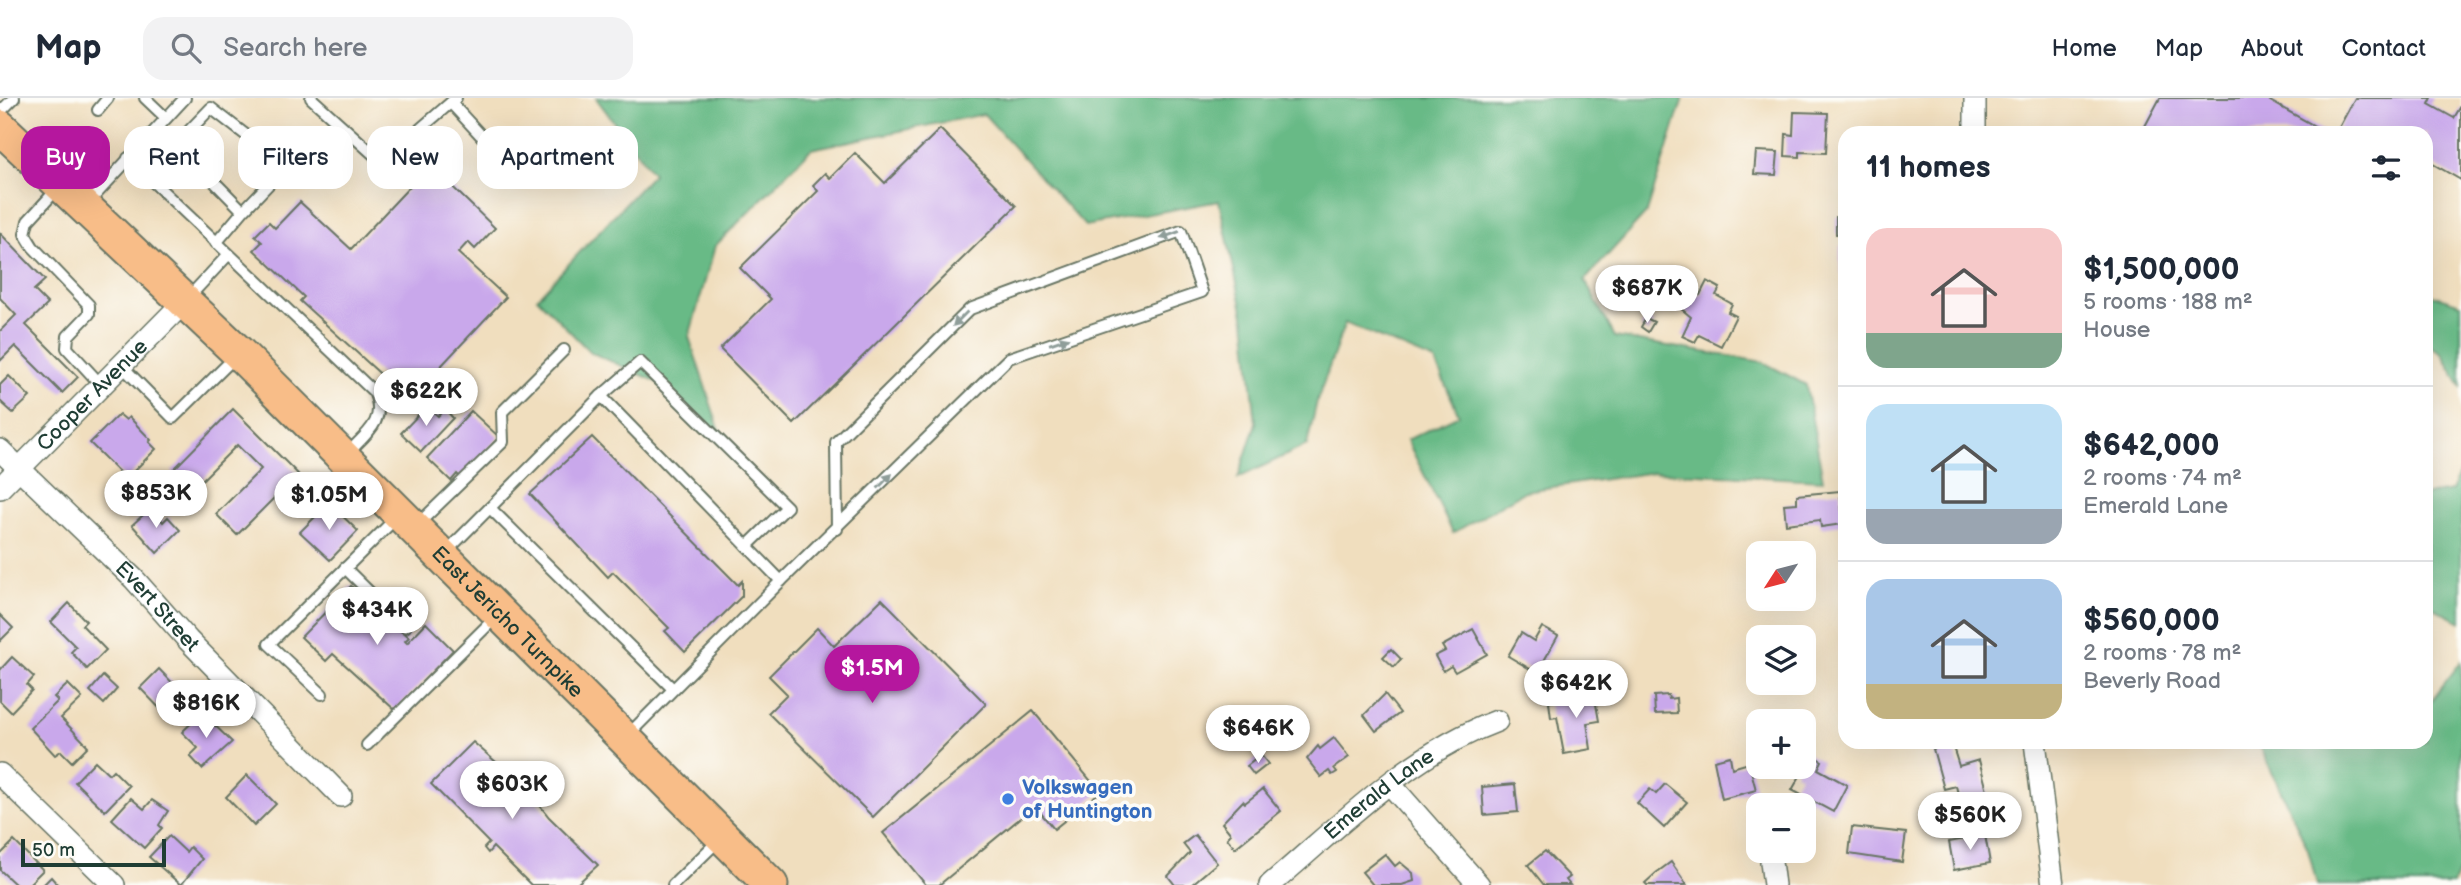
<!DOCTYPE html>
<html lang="en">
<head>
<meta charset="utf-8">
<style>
  :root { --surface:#fff; --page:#f2f2f3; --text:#1f2937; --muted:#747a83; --line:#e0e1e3; --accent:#b5179e }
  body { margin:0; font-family:"Balsamiq Sans",sans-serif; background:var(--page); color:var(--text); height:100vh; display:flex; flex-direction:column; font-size:26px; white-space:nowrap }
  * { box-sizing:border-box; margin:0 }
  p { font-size:23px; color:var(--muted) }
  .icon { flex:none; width:38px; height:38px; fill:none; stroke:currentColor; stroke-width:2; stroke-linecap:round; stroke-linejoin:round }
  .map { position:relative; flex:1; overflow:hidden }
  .side { position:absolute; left:1838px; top:28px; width:595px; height:623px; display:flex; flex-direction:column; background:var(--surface); border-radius:21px; box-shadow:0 7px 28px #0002 }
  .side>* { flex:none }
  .hud { position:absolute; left:21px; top:28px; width:665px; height:63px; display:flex; gap:14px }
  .needle { width:46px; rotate:234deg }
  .controls { position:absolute; left:1746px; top:443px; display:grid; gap:14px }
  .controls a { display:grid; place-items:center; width:70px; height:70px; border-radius:14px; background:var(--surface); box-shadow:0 7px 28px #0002; font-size:35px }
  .scale { position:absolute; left:21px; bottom:18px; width:145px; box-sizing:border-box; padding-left:7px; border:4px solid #1f3d34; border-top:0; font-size:19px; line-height:24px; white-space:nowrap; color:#1f3d34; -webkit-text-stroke:5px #fdfcf7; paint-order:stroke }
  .price { position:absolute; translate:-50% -60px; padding:0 16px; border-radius:24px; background:#fff; color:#222; font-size:23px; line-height:46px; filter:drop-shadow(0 2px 4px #0008) }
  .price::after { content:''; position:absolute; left:50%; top:42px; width:21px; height:16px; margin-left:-10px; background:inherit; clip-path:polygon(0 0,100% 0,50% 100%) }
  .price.on { background:var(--accent); color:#fff }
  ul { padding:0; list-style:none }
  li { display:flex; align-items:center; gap:21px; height:175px; padding:0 28px }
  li+li { border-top:2px solid var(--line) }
  li span { display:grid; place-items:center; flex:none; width:196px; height:140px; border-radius:21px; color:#555 }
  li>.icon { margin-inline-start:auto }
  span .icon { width:84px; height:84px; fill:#fffc; stroke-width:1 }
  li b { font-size:30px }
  h2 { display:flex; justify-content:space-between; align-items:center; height:84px; padding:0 28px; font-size:30px }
  .pill { padding:0 24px; border-radius:21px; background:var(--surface); box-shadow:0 7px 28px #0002; font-size:24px; line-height:63px }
  .pill.on { background:var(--accent); color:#fff }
  header { display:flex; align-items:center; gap:42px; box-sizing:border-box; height:98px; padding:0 35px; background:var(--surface); border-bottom:2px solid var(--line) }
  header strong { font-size:33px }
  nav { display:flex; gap:38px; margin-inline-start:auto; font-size:24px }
  .search { width:490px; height:63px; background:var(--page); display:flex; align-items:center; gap:18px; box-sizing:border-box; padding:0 24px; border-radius:21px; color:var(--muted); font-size:26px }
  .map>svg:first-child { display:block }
</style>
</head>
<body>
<header>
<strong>Map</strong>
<div class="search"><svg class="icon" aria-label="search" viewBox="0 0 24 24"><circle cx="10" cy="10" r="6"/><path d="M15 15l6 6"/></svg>Search here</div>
<nav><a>Home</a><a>Map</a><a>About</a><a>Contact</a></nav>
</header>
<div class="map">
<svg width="2461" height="787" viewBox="0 0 2461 787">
  <rect width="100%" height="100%" fill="#fdfcf7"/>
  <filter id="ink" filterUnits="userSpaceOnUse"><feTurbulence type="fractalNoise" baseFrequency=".0143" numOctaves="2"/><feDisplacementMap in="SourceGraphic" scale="14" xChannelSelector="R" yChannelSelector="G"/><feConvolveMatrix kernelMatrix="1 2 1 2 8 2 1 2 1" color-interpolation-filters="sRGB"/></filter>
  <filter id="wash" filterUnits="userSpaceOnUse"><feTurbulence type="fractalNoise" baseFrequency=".00686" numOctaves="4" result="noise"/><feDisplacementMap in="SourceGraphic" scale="28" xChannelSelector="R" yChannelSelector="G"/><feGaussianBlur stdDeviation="1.57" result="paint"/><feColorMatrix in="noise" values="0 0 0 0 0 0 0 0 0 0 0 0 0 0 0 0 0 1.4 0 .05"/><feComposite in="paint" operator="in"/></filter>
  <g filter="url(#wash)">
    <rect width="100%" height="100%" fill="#f0debe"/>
    <g fill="#68ba86" stroke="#447c5d" stroke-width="2">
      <path d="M 596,0 L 1683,0 L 1647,114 L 1585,182 L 1615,239 L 1763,264 L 1806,287 L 1823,382 L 1654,374 L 1525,393 L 1453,435 L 1407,342 L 1459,317 L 1435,263 L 1345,225 L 1317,303 L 1307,347 L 1238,380 L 1256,325 L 1245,222 L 1219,103 L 1085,128 L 984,16 L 811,51 L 715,148 L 689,239 L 722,340 L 658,284 L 590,254 L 537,200 L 653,76 Z"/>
      <path d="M 2426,195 L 2461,206 L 2461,289 L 2442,255 L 2426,245 Z"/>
      <path d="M 2461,373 L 2461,524 L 2426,506 L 2426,397 L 2451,393 Z"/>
      <path d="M 2461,564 L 2461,768 L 2453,787 L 2317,787 L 2308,751 L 2258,644 L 2426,644 L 2426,609 Z"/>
    </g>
    <g id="blocks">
      <g fill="#c9a8eb">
        <path d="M 2160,0 L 2272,0 L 2270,3 L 2327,35 L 2148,35 L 2143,32 Z"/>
        <path d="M 2355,0 L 2432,0 L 2429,6 L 2454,20 L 2461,8 L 2461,82 L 2426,62 L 2426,35 L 2336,35 Z"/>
        <path d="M 1794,14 L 1828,15 L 1826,55 L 1800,54 L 1800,59 L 1785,58 L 1786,36 L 1793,37 Z"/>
        <path d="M 940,31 L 1016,108 L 794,326 L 720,251 L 771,201 L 740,170 L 818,93 L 813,87 L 825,75 L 830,80 L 855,55 L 885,85 Z"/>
        <path d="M 1756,53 L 1778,54 L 1776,77 L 1754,76 Z"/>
        <path d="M 430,67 L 495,130 L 475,151 L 468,144 L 458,155 L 506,199 L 409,302 L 300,203 L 304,199 L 254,152 L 262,144 L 255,138 L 269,124 L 275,130 L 300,104 L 351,151 Z"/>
        <rect x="1836" y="119" width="8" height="17"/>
        <path d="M 0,135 L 45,182 L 34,192 L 48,206 L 26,227 L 78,279 L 62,295 L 15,248 L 0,263 L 0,233 L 16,217 L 0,200 Z"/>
        <rect x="1840" y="149" width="4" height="26"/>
        <path d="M 1707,183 L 1720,190 L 1716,197 L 1732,206 L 1728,214 L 1736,218 L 1721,248 L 1699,237 L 1695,244 L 1682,238 L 1691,219 L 1679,209 L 1687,191 L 1700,197 Z"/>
        <path d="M 1646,220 L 1654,224 L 1648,234 L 1641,229 Z"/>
        <path d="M 9,278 L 30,299 L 13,315 L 0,303 L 0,287 Z"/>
        <path d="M 427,308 L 438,318 L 445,311 L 453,320 L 421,354 L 401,335 Z"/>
        <path d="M 233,311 L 298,376 L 237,437 L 216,416 L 261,371 L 237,347 L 192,392 L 172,373 Z"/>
        <path d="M 471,313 L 499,339 L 461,380 L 457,376 L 451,383 L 427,360 Z"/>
        <path d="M 119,316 L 126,322 L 129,319 L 151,342 L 149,344 L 156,351 L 126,381 L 90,345 Z"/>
        <path d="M 592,339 L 738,487 L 742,483 L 742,498 L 685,554 L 665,533 L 669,530 L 613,474 L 608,479 L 530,396 Z"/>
        <path d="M 1840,393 L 1843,426 L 1821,429 L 1820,422 L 1786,426 L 1784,406 L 1797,405 L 1797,397 Z"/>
        <path d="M 329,405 L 358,433 L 330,462 L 300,434 Z"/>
        <path d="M 151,410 L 163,424 L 168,419 L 180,432 L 157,455 L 132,427 Z"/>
        <path d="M 351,488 L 409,539 L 405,543 L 407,545 L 426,525 L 453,552 L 395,612 L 333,556 L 326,563 L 301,539 Z"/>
        <path d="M 882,501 L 986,606 L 873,719 L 768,615 L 787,596 L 769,578 L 817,530 L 834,548 Z"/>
        <path d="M 69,505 L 86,523 L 82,527 L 106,552 L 87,571 L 71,554 L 76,549 L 51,524 Z"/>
        <path d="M 0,517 L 13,530 L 0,543 Z"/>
        <path d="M 1542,529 L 1558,538 L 1537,575 L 1508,558 L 1521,535 L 1534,543 Z"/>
        <path d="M 1473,531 L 1487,556 L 1455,574 L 1451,568 L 1443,573 L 1435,558 L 1445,553 L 1442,548 Z"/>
        <path d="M 1391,551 L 1401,561 L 1394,569 L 1383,559 Z"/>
        <path d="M 12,559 L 34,579 L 27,587 L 32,592 L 11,614 L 0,603 L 0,572 Z"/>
        <path d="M 159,571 L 187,600 L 168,619 L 140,590 Z"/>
        <path d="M 103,578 L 117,591 L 104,606 L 90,593 Z"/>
        <path d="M 68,586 L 82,600 L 61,620 L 88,648 L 72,664 L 61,653 L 55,657 L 30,630 L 58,603 L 54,599 Z"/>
        <path d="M 1593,589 L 1599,623 L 1587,625 L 1591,651 L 1564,656 L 1557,619 L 1551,620 L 1549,604 L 1580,599 L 1579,591 Z"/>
        <path d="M 1385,596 L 1400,615 L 1376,633 L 1364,617 Z"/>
        <path d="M 1668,597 L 1669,601 L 1676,600 L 1677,615 L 1655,616 L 1654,598 Z"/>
        <path d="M 1033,613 L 1100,694 L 1054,731 L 1035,708 L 939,787 L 926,787 L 883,735 Z"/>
        <path d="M 202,615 L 232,644 L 202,671 L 190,658 L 198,650 L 182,634 Z"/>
        <path d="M 1334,640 L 1349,659 L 1334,670 L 1337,674 L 1332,677 L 1329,673 L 1321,679 L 1307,661 L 1318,648 L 1320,651 Z"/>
        <path d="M 473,644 L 527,691 L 549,719 L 598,767 L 576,787 L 531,787 L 493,749 L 488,755 L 484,750 L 489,745 L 431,686 Z"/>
        <path d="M 1952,646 L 1959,668 L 1979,662 L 1988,696 L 1960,704 L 1956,688 L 1944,691 L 1933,651 Z"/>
        <path d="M 1806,654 L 1822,663 L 1818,671 L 1847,687 L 1833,714 L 1792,692 L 1800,678 L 1795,675 L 1798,668 L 1804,668 Z"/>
        <path d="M 1261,657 L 1268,666 L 1254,677 L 1247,668 Z"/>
        <path d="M 1730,658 L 1732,670 L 1749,665 L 1756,692 L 1722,701 L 1714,662 Z"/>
        <path d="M 95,663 L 109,676 L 113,672 L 129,688 L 105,713 L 75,684 Z"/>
        <path d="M 247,677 L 276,706 L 254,728 L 226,699 Z"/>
        <path d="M 1515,686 L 1518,714 L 1484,717 L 1482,689 Z"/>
        <path d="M 1665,686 L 1687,704 L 1664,730 L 1637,705 L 1650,691 L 1656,696 Z"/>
        <path d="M 1263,691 L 1281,713 L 1235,750 L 1227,740 L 1231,736 L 1222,725 L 1243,703 L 1245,705 Z"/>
        <path d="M 131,700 L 144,711 L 152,702 L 168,713 L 159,727 L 162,730 L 144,750 L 112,721 Z"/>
        <path d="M 1852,729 L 1906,735 L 1902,764 L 1849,756 Z"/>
        <path d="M 1195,737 L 1217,765 L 1191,787 L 1175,787 L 1168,778 L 1190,755 L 1183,746 Z"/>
        <path d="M 1985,737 L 1990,765 L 1954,772 L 1949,744 Z"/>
        <path d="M 169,738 L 186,754 L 190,749 L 202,761 L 181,787 L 149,759 Z"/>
        <path d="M 14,743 L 43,772 L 28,787 L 16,787 L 0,772 L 0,757 Z"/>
        <path d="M 1545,753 L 1570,779 L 1566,782 L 1570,787 L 1544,787 L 1528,767 Z"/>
        <path d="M 1385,756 L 1395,768 L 1400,764 L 1413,775 L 1414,783 L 1402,787 L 1373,787 L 1362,774 Z"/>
        <path d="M 1671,764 L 1687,787 L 1647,787 L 1645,785 L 1656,775 Z"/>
        <path d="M 51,779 L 58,787 L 43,787 Z"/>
      </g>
    </g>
  </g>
  <g filter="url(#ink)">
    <use href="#blocks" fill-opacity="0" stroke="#687564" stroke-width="2"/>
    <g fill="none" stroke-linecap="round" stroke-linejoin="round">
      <defs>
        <g id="lane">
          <path d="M 145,0 L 166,20"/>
          <path d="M 311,0 L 382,64 L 456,0"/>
          <path d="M 451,5 L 522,82"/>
          <path d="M 98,12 L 108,0"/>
          <path d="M 0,14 L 14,0"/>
          <path d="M 128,60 L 374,294 C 388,324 364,337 345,358"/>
          <path d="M 59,89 L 28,123 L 25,136 L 33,149 L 89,207 L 89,216 L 68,238 L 67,250 L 102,288"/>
          <path d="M 87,106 L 185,0"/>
          <path d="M 216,145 L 243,113 L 192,61 L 185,37 L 211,10 L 286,68 L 243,113"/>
          <path d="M 187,201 L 228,157"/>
          <path d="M 122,268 L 173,320 L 236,258"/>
          <path d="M 601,298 L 640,264 L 787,409 L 747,448"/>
          <path d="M 490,410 L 673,591"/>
          <path d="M 416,428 L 503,344 L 502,314 L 564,252"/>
          <path d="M 444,456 L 601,298 L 781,483 L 628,637"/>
          <path d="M 345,470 L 405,529"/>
          <path d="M 781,483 L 1009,260 L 1202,194 L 1181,133 L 970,211 L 836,344 L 837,431"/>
          <path d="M 322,596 L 269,546 L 398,418"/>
          <path d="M 367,647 L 497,518"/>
          <path d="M 673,787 L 721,740"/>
        </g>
        <g id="street">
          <path d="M 1975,35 L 1975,0"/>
          <path id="s1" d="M 0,352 L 134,481 L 188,542 L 341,698"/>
          <path id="s2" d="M 0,390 L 185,203"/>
          <path d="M 2035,644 L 2053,787"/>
          <path d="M 0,676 L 114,787"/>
          <path d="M 1390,686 L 1479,787"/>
          <path d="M 1771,764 L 1774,787"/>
          <path id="s3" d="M 1270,787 C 1340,728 1410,655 1497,623"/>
        </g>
        <g id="primary">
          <path id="s4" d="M 0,29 L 239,255 L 771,787"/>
        </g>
      </defs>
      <use href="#lane" stroke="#687564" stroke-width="14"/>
      <use href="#street" stroke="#687564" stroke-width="24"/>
      <use href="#primary" stroke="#687564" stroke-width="37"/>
      <use href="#lane" stroke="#fff" stroke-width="10"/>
      <use href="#street" stroke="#fff" stroke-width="21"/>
      <use href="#primary" stroke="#f8bd88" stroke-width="33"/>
    </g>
    <defs><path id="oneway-solid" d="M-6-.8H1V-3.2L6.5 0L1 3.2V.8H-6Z" transform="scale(1.75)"/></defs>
    <g fill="#8f9e9a">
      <use href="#oneway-solid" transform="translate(1170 137) rotate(160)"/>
      <use href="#oneway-solid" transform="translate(960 221) rotate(135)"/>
      <use href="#oneway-solid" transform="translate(1059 243) rotate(-19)"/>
      <use href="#oneway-solid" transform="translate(885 383) rotate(-45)"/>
    </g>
  </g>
  <circle fill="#3f7fe0" stroke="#fdfcf7" stroke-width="2.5" cx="1008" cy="701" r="7"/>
  <g text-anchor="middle" stroke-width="7" stroke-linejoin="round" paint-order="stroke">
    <g font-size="21" fill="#1f3d34" stroke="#fdfcf7">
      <text dy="7" stroke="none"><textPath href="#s2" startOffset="131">Cooper Avenue</textPath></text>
      <text dy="7" stroke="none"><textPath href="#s1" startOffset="222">Evert Street</textPath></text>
      <text dy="7" stroke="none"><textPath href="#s4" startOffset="709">East Jericho Turnpike</textPath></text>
      <text dy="7" stroke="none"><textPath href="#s3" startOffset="142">Emerald Lane</textPath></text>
    </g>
    <g font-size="21" font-weight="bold" fill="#366cbe" stroke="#fdfcf7" text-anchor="start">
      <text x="1022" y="696">Volkswagen<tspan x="1022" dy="24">of Huntington</tspan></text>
    </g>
  </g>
</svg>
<div class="controls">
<a><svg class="needle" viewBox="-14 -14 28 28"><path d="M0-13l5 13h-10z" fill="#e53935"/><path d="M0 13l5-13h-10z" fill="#747a83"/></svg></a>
<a><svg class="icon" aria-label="layers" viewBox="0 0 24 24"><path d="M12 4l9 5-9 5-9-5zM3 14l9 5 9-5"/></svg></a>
<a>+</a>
<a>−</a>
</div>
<div class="scale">50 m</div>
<b class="price" style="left:1647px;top:227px">$687K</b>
<b class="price" style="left:426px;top:330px">$622K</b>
<b class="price" style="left:156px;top:432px">$853K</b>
<b class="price" style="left:329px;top:434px">$1.05M</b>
<b class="price" style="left:377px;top:549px">$434K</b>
<b class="price on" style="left:872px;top:607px">$1.5M</b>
<b class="price" style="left:1576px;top:622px">$642K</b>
<b class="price" style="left:206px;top:642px">$816K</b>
<b class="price" style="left:1258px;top:667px">$646K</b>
<b class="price" style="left:512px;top:723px">$603K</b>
<b class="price" style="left:1970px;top:754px">$560K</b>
<div class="hud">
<a class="pill on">Buy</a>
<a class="pill">Rent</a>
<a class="pill">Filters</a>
<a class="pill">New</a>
<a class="pill">Apartment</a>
</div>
<section class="side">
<h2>11 homes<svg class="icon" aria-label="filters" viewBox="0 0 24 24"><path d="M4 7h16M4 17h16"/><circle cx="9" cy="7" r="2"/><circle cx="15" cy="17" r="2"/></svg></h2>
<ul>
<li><span style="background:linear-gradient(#f6c9c9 75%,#7fa58c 0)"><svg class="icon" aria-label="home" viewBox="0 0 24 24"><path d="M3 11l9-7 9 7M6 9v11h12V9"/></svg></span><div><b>$1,500,000</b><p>5 rooms · 188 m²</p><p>House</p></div></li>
<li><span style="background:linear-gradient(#bfe0f5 75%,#9aa5b1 0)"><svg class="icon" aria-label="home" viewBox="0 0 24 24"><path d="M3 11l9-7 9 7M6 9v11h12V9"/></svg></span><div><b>$642,000</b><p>2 rooms · 74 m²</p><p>Emerald Lane</p></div></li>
<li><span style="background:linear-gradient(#a9c7e8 75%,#c2b280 0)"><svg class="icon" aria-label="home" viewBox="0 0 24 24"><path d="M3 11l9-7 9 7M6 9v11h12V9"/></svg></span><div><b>$560,000</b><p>2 rooms · 78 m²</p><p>Beverly Road</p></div></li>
</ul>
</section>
</div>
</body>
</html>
